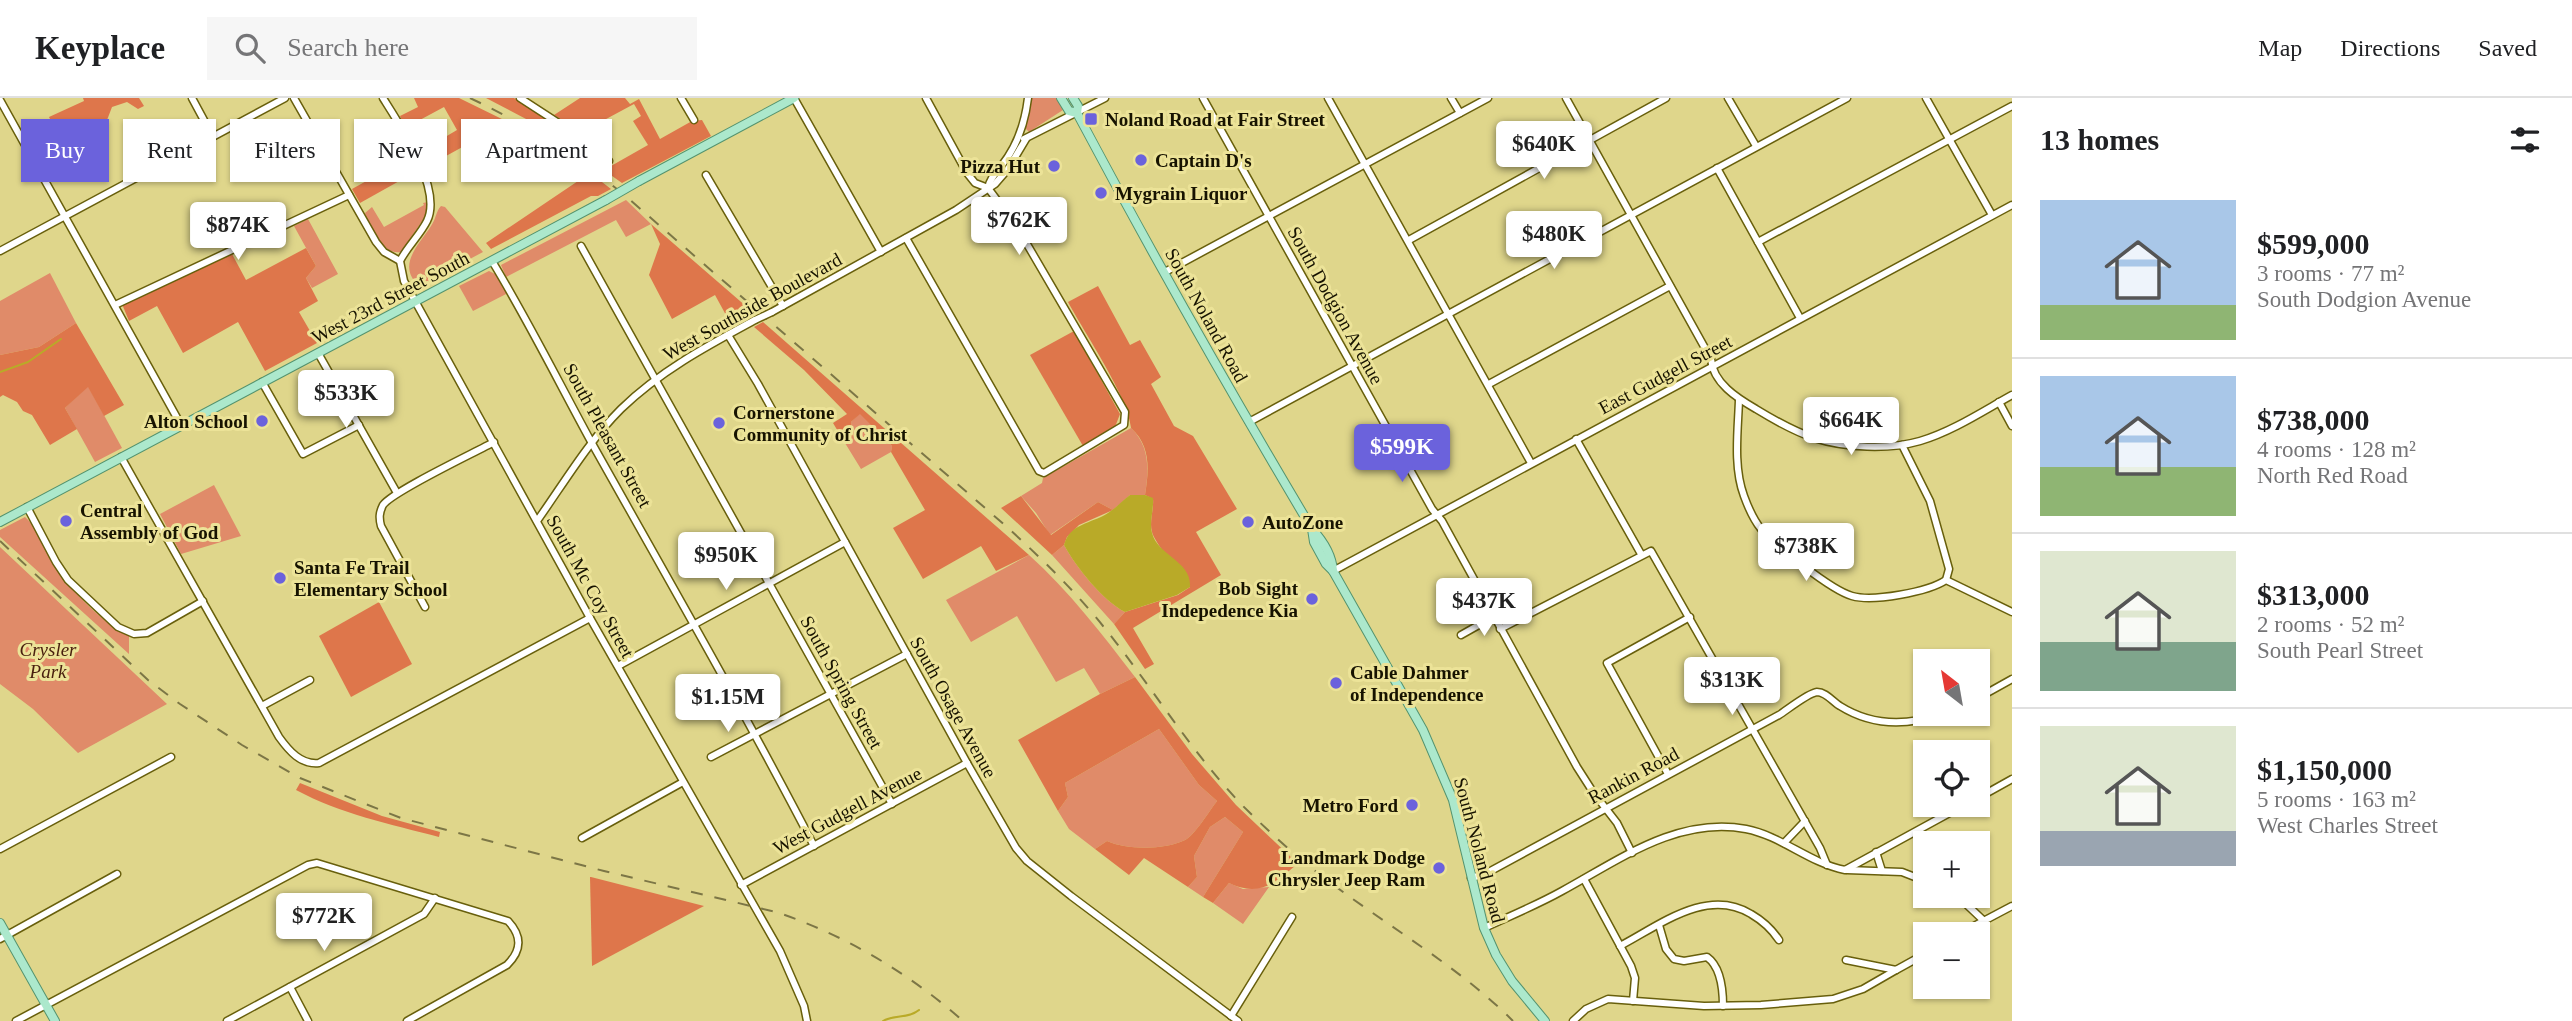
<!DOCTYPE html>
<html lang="en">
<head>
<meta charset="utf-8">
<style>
  :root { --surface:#fff; --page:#f6f6f6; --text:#202124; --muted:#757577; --line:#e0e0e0; --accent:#6b62dc }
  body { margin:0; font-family:Georgia,serif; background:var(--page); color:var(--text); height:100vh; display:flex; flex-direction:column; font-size:26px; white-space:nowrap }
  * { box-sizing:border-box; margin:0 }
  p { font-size:23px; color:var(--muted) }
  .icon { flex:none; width:38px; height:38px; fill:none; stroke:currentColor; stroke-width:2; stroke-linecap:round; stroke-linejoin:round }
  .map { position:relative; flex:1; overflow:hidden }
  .details { display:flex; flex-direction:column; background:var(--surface); width:560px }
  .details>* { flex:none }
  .hud { position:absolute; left:21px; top:21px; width:665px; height:63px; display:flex; gap:14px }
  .needle { width:46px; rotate:329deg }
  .fabs { position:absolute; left:1913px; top:551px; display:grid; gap:14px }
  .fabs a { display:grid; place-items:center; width:77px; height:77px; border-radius:0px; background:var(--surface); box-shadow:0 2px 5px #0004; font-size:35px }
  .price { position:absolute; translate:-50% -60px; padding:0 16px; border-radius:7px; background:#fff; color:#222; font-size:23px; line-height:46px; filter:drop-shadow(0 2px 4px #0008) }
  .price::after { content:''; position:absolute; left:50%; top:42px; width:21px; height:16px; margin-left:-10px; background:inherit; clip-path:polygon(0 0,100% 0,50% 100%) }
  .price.current { background:var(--accent); color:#fff }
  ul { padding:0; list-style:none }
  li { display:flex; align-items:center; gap:21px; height:175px; padding:0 28px }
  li+li { border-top:2px solid var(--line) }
  li span { display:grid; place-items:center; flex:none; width:196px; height:140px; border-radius:0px; color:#555 }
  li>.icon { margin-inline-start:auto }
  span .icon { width:84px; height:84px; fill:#fffc; stroke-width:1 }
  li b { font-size:30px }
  h2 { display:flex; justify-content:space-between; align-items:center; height:84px; padding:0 28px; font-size:30px }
  .tag { padding:0 24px; border-radius:0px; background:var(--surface); box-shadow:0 2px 5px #0004; font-size:24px; line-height:63px }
  .tag.current { background:var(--accent); color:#fff }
  header { display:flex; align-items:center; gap:42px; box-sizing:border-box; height:98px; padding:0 35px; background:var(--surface); border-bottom:2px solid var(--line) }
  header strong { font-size:33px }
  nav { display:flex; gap:38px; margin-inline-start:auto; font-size:24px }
  .search { width:490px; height:63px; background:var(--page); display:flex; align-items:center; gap:18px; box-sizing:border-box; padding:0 24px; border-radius:0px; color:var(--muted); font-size:26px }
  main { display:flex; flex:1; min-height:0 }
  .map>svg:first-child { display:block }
</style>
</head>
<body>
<header>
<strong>Keyplace</strong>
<div class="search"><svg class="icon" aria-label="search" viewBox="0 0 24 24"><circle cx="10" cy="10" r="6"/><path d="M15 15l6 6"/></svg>Search here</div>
<nav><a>Map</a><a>Directions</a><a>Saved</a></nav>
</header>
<main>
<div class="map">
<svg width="2012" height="923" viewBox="0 0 2012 923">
  <rect width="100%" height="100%" fill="#dfd68b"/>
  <g fill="#e08b69">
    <path d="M 1031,0 L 1057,0 L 1063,12 L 1029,34 L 1025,30 Z"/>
    <path d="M 626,102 L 651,126 L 626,139 L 616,122 L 506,179 L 501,167 Z"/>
    <path d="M 428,104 L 425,119 L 401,154 C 382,157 374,133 366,119 L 365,115 L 372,109 L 384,129 L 424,107 L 423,105 Z"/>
    <path d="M 441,108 L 445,109 L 483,154 L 419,188 C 396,167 419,147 431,128 C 436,121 436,113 441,108 Z"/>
    <path d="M 308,121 L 338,176 L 312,190 L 306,180 L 316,168 L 294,128 Z"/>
    <path d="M 489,173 L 497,177 L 508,195 L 473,213 L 459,188 Z"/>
    <path d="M 50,175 L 76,225 L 39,249 L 0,257 L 0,203 Z"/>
    <path d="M 88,288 L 122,350 L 95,364 L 65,310 Z"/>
    <path d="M 860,315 L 892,348 L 891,354 L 861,371 L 845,345 L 853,337 L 851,324 Z"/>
    <path d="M 1131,330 C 1150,348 1149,372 1145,397 L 1130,397 L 1113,412 L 1098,404 L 1050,437 L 1036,415 L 1021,398 L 1042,385 L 1043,380 Z"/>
    <path d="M 214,387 L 241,438 L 181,456 L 160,416 Z"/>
    <path d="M 25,419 C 38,430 44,452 53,466 C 69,490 103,526 129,538 L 129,556 L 0,439 L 0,432 Z"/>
    <path d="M 1064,447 C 1076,469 1103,503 1125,514 L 1114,526 L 1052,457 Z"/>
    <path d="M 0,449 L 167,606 L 78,655 L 33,611 L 0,586 Z"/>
    <path d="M 1029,457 C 1069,493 1102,536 1135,579 L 1100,596 L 1084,570 L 1056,584 L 1017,518 L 971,544 L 946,502 Z"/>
    <path d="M 1159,631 L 1199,687 L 1217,703 C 1210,712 1194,738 1185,742 C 1165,752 1127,752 1107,743 L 1095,751 L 1069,731 L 1058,713 L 1068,699 L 1065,685 Z"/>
    <path d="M 1225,719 L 1243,734 L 1203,799 L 1188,789 L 1197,779 L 1194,758 L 1210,729 Z"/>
    <path d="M 1229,785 L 1243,791 L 1269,789 L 1243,826 L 1213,805 Z"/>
  </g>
  <g fill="#de764b">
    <path d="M 83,0 L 139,0 L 144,8 L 138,11 L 127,4 L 112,9 L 104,30 L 66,51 L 49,19 L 84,3 Z"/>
    <path d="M 414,0 L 459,0 L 508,24 L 426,69 L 418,55 L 457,32 L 444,9 L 405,30 L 400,18 L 418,9 Z"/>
    <path d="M 486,0 L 514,0 L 568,34 L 611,68 L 648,47 L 633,23 L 641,18 L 634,6 L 582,34 L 554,17 L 580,0 L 625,0 L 630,6 L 639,1 L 660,41 L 692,23 L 702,22 L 711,38 L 622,85 L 547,32 Z"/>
    <path d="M 549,47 L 580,67 L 611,91 L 598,98 L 591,98 L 491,151 L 486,145 L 581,81 L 545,52 Z"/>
    <path d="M 413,57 L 419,72 L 360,105 L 352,91 Z"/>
    <path d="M 651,126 L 755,216 L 732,228 L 715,197 L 672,221 L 649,177 L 660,146 Z"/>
    <path d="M 306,150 L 316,168 L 306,180 L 318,203 L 299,214 L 317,245 L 265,273 L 238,224 L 183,255 L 157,208 L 129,223 L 122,206 L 232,156 L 246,182 Z"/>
    <path d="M 1098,188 L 1130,247 L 1140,242 L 1161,279 L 1151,286 L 1174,328 L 1193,338 L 1237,411 L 1196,434 L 1221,477 L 1133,530 L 1154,566 L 1145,571 L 1114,526 L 1125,514 L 1178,497 L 1190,489 C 1182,478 1154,444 1152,434 C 1149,424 1154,411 1153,401 L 1145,397 C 1149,372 1151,348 1131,330 C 1129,300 1084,234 1068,204 Z"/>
    <path d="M 763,224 L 1029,457 L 996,473 L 981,448 L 923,481 L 893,430 L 925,412 L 891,354 L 892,348 L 860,316 L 851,324 L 853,337 L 845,345 L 833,325 L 847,316 L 804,272 L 754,229 Z"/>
    <path d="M 76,225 L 124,307 L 104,318 L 88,289 L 65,310 L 77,331 L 50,347 L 32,317 L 23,313 L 17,304 L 3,297 L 0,299 L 0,257 L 39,249 Z"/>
    <path d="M 1074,233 L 1120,316 L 1115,329 L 1083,348 L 1030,257 Z"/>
    <path d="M 1021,398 L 1051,437 L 1098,404 L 1113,412 L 1079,427 L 1067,439 L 1064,447 L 1052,457 L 1001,410 Z"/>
    <path d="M 379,504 L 412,566 L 351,599 L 319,538 Z"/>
    <path d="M 1135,579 L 1192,656 L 1236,707 L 1295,763 L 1295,768 C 1273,786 1259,799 1229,785 L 1213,805 L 1203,799 L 1243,734 L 1225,719 L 1210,729 L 1194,758 L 1197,779 L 1188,789 L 1144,760 L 1129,777 L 1095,751 L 1107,743 C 1127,752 1165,752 1185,742 C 1194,738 1210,712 1217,703 L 1199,687 L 1159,631 L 1065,685 L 1068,699 L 1058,713 L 1018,642 L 1100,596 Z"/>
    <path d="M 300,685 L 382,718 L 440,734 L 439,739 C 390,726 341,716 296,692 Z"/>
    <path d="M 590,779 L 591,779 L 704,808 L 592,868 Z"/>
  </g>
  <path fill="#b9aa28" d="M 1130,397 L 1145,397 L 1153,400 C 1154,411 1149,425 1152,435 C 1158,458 1192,463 1190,489 L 1177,497 L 1125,514 C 1103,503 1076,469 1064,447 C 1070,425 1091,426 1108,415 C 1116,410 1122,403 1130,397 Z"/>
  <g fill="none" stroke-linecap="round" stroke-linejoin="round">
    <g stroke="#b9aa28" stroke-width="2">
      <path d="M 0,274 L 28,264 L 61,241"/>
      <path d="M 883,923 C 895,916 908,921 919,912"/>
    </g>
    <defs>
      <g id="minor">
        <path d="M 192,0 L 213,39"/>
        <path d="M 294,0 L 376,144 L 384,154 L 400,163"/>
        <path d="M 383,0 C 400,27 443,91 427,123 C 420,137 407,149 400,163 L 404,183 L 590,520 L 780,853 L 804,908 L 807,923"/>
        <path d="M 520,0 L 577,37 L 609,63"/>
        <path d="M 681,0 L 694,22"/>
        <path d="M 794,0 L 881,154"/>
        <path d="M 1203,0 L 1432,411 L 1442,423 L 1577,669 L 1593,694 L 1617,725 L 1632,755"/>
        <path d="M 1328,0 L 1531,365"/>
        <path d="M 1451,0 L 1460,15"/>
        <path d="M 1566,0 L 1711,261 C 1713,285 1737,300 1756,311 C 1774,322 1793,333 1814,340 C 1845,350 1889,352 1920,343 C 1953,333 1983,313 2012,297"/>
        <path d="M 1728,0 L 1756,48"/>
        <path d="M 1926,0 L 1992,117"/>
        <path d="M 0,2 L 181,327"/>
        <path d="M 1024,41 L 1105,0"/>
        <path d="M 1717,70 L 1800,220"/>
        <path d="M 706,77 L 783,208"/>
        <path d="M 988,90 C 990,80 996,75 1002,67 C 1018,47 1025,25 1028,0"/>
        <path d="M 906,140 L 1039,373 L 1044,375 L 1124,327 L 1125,314 L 1017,129 L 988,90 L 975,85 L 967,75 L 926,0"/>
        <path d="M 1409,142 L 1666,0"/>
        <path d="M 1758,144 L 2012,8"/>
        <path d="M 581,148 L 892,706"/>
        <path d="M 0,153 L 285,0"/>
        <path d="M 492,163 C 529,224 560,287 594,349 C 668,481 744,613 814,748"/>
        <path d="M 1165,174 L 1488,0"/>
        <path d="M 115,207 L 349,97"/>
        <path d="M 772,214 L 956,112 L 995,86 L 1008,71 L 1026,41"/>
        <path d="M 728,237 L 758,286 L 967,665 L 1016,750 L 1027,763 L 1071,798 L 1238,923"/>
        <path d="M 318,255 L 397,395"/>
        <path d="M 262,284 L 303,356 L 359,327"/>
        <path d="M 1489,286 L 1670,188"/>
        <path d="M 1739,302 C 1738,332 1733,369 1744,398 C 1748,409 1753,421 1761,431 C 1776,448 1831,492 1852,498 C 1873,504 1928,494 1946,482 L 2012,514"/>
        <path d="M 1999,304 L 2012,328"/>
        <path d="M 1249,324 L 1847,0"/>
        <path d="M 1576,341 L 1641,456"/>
        <path d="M 1902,347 L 1930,403 L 1949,471 L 1946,482"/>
        <path d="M 121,359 L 279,639 C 289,653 301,667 319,665 L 590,520"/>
        <path d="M 27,409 L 56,464 L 68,482 L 118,529 L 134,536 L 147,535 L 203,503"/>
        <path d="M 537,423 C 564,385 588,344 621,311 C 660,273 707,248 755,222"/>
        <path d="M 1333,473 L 2012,107"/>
        <path d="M 425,509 L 381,428 C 379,420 379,415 383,407 C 393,393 474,355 494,344"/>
        <path d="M 1500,531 L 1651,453 L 1820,750 L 1827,767"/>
        <path d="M 1461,537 L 1493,519"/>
        <path d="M 618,568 L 845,444"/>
        <path d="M 1978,600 L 2012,581"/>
        <path d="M 262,608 L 310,582"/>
        <path d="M 711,659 L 907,556"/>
        <path d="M 1668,676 L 1607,565 L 1690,519"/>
        <path d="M 1978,700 L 2012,681"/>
        <path d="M 582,740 L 683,684"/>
        <path d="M 1784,745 L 1805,723"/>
        <path d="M 0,751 L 171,659"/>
        <path d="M 1876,754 L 1882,773"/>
        <path d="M 1847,772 L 1902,774 L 1925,783"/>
        <path d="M 1471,780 L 1485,776 L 1779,617 C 1787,612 1808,595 1817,594 C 1826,594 1833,604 1840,608 C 1872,628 1907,628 1941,616"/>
        <path d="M 1584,781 L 1631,868 L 1635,880 L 1633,903"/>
        <path d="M 741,787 L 967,665"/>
        <path d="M 1952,798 L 1965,805 L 1984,823"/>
        <path d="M 1659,827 L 1666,851 L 1674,861 L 1684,863 L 1707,859 C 1721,869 1723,892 1723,908"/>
        <path d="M 1484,830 C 1510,818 1537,807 1562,793 C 1619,762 1678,718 1746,731 C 1782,738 1809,765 1845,772 L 1964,707"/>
        <path d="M 1959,836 L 2012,808"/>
        <path d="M 0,841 L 117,776"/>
        <path d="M 1620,848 C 1660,827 1707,789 1751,816 C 1763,823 1771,830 1779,842"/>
        <path d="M 1846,862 L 1896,872 L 1925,856"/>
        <path d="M 290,889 L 308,923"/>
        <path d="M 1231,918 L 1292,819"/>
        <path d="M 16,923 L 308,767 L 317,765 L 508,823 C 522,838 522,852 507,867 L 407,923"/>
        <path d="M 227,923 L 424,816 L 435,800"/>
        <path d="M 1573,923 L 1586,911 L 1608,901 L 1704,908 L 1761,907 L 1833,901 L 1863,891 L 1896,872"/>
      </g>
      <g id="major">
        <path d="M 1061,0 L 1069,13 L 1077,15"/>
        <path d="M 1073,0 L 1078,8 L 1077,15 C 1152,156 1231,295 1312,431 C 1323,443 1332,457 1333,473"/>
        <path d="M 639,83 L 794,0"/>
        <path d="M 0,424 L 606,102"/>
        <path d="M 1312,431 L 1314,444 L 1326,466 L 1333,473 L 1423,632 L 1453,702 L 1484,830 L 1496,857 L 1512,883 L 1545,923"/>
        <path d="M 0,825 L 55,923"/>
      </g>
    </defs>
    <use href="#minor" stroke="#685f0c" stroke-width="9"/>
    <use href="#major" stroke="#54936e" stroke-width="10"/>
    <use href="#minor" stroke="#fff" stroke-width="6"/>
    <use href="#major" stroke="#ace8cc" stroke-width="8"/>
    <g stroke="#7c7646" stroke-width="2" stroke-dasharray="12 12" stroke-linecap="butt">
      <path d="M 470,0 C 525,26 574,57 622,95 L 1007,429 C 1041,460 1074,492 1103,528 C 1151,587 1190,653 1243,708 C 1271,736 1300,762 1331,785 C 1392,831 1459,869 1513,923"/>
      <path d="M 0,443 L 148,582 L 180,606 L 242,647 L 300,680 L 401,720 L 604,773 L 776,814 C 845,837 909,875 963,923"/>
    </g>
    <defs>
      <path id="minor-bridge" d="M 755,222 L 772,214"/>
      <path id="major-bridge" d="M 606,102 L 639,83"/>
    </defs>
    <use href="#minor-bridge" stroke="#685f0c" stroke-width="9" stroke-linecap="butt"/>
    <use href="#major-bridge" stroke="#54936e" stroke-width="10" stroke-linecap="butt"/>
    <use href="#minor-bridge" stroke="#fff" stroke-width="6"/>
    <use href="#major-bridge" stroke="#ace8cc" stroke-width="8"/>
  </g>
  <g fill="#6b62dc" stroke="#ece398" stroke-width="2.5">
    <rect x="1084" y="14" width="14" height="14" rx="3.5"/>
    <circle cx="1141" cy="62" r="7"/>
    <circle cx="1054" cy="68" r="7"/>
    <circle cx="1101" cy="95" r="7"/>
    <circle cx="262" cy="323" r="7"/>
    <circle cx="719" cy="325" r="7"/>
    <circle cx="66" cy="423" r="7"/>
    <circle cx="1248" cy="424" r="7"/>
    <circle cx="280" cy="480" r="7"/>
    <circle cx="1312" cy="501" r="7"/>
    <circle cx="1336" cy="585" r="7"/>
    <circle cx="1412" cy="707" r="7"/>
    <circle cx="1439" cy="770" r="7"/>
  </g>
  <g text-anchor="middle" stroke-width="6" stroke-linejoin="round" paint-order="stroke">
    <g font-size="19" font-weight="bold" fill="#171300" stroke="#ece398" text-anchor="start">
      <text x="1105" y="28">Noland Road at Fair Street</text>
      <text x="1155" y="69">Captain D's</text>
      <text x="1040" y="75" text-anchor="end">Pizza Hut</text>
      <text x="1115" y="102">Mygrain Liquor</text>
      <text x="733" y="321">Cornerstone<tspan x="733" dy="22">Community of Christ</tspan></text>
      <text x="248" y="330" text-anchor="end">Alton School</text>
      <text x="80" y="419">Central<tspan x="80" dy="22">Assembly of God</tspan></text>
      <text x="1262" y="431">AutoZone</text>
      <text x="294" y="476">Santa Fe Trail<tspan x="294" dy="22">Elementary School</tspan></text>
      <text x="1298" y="497" text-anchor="end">Bob Sight<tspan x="1298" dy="22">Indepedence Kia</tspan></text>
      <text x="1350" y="581">Cable Dahmer<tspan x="1350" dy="22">of Independence</tspan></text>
      <text x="1398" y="714" text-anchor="end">Metro Ford</text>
      <text x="1425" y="766" text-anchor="end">Landmark Dodge<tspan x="1425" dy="22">Chrysler Jeep Ram</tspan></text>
    </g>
    <g font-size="19" fill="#171300" stroke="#ece398">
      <text transform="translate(390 199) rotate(-28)" y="7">West 23rd Street South</text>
      <text transform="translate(1336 207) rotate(61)" y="7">South Dodgion Avenue</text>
      <text transform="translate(752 208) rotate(-29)" y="7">West Southside Boulevard</text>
      <text transform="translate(1207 217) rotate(61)" y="7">South Noland Road</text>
      <text transform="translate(1665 276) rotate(-28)" y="7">East Gudgell Street</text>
      <text transform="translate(608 337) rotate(61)" y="7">South Pleasant Street</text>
      <text transform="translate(591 488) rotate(61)" y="7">South Mc Coy Street</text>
      <text transform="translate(842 584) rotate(61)" y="7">South Spring Street</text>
      <text transform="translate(954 609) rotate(61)" y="7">South Osage Avenue</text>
      <text transform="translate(1633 677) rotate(-28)" y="7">Rankin Road</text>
      <text transform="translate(847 712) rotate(-28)" y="7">West Gudgell Avenue</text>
      <text transform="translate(1480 752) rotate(75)" y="7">South Noland Road</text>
    </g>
    <g font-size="19" font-style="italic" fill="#49200f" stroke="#ece398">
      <text x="48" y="558">Crysler<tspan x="48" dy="22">Park</tspan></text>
    </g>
  </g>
</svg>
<div class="fabs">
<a><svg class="needle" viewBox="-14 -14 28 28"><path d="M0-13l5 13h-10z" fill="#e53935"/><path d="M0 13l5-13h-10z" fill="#757577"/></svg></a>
<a><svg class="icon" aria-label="locate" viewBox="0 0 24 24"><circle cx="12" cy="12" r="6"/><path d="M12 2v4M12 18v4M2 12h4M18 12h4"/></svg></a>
<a>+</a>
<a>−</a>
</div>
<b class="price" style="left:1544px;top:83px">$640K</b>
<b class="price" style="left:1019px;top:159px">$762K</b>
<b class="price" style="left:238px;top:164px">$874K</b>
<b class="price" style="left:1554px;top:173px">$480K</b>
<b class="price" style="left:346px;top:332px">$533K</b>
<b class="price" style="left:1851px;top:359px">$664K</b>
<b class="price current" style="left:1402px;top:386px">$599K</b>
<b class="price" style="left:1806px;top:485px">$738K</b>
<b class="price" style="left:726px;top:494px">$950K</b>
<b class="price" style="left:1484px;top:540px">$437K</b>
<b class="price" style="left:1732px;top:619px">$313K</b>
<b class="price" style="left:728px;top:636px">$1.15M</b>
<b class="price" style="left:324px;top:855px">$772K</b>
<div class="hud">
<a class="tag current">Buy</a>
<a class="tag">Rent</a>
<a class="tag">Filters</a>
<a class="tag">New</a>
<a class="tag">Apartment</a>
</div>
</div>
<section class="details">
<h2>13 homes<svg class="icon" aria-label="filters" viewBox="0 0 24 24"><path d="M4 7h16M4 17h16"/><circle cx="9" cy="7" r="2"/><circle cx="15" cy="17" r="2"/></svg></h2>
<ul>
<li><span style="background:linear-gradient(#a9c7e8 75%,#8fb573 0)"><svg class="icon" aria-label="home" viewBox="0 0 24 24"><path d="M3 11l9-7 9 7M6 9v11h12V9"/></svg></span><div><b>$599,000</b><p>3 rooms · 77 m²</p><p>South Dodgion Avenue</p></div></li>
<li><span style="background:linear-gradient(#a9c7e8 65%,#8fb573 0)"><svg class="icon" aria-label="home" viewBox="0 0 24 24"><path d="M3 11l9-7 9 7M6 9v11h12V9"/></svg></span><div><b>$738,000</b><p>4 rooms · 128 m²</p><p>North Red Road</p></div></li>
<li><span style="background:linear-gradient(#dfe7d0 65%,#7fa58c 0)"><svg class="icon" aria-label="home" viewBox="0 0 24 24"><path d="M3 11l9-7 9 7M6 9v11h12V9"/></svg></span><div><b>$313,000</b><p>2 rooms · 52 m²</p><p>South Pearl Street</p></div></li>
<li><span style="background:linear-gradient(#dfe7d0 75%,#9aa5b1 0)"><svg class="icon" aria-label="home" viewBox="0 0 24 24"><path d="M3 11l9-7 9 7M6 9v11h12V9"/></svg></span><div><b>$1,150,000</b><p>5 rooms · 163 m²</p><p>West Charles Street</p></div></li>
</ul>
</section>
</main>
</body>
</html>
